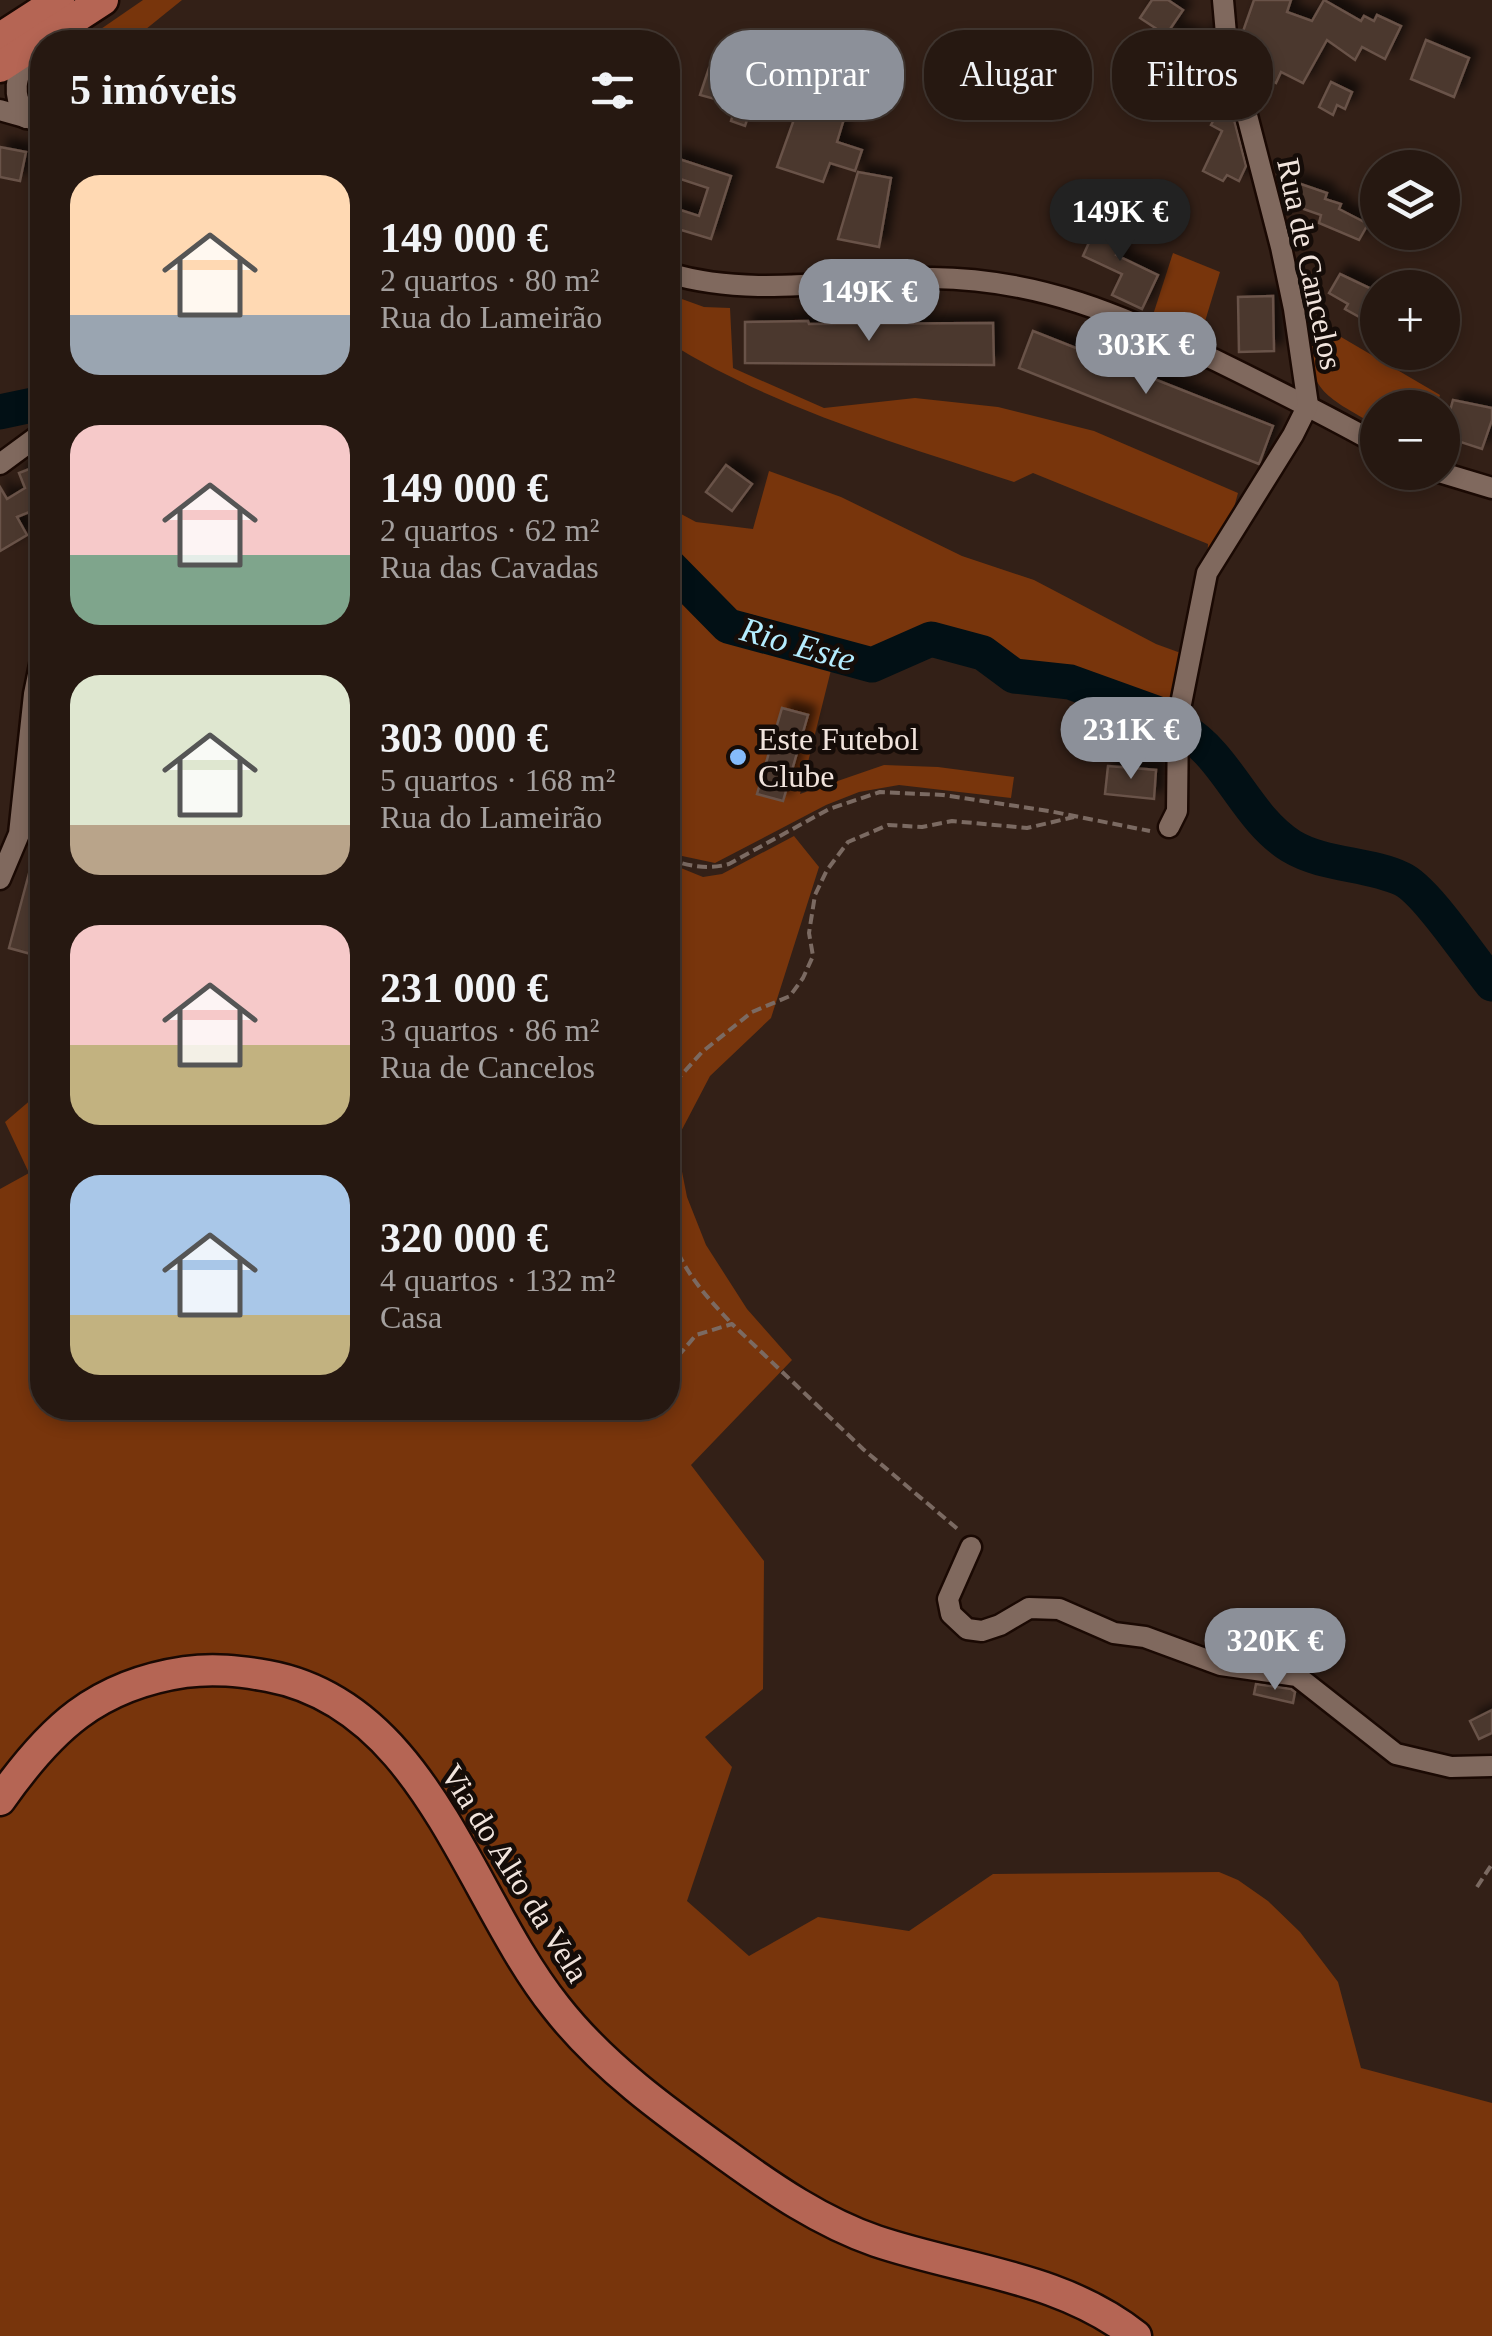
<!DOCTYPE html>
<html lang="pt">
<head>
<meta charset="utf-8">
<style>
  :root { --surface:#261811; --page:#2e211a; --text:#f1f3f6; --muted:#a4a09f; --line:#423731; --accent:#8c9099 }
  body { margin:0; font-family:"Times New Roman",serif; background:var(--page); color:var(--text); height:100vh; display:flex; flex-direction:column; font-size:38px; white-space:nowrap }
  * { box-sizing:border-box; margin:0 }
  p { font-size:32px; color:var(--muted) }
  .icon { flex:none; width:55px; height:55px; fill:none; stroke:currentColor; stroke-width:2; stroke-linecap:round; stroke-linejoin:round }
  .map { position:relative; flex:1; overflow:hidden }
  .sheet { position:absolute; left:30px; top:30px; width:650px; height:1390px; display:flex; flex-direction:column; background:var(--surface); border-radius:40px; box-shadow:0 5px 15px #0003,0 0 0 2px var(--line) }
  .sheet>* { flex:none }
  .guide { position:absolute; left:710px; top:30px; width:630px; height:90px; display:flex; gap:20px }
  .fabs { position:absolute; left:1360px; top:150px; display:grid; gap:20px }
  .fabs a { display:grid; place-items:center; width:100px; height:100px; border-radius:50%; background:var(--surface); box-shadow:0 5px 15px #0003,0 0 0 2px var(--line); font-size:50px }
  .price { position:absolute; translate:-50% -85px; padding:0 22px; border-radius:35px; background:var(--accent); color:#fff; font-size:32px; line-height:65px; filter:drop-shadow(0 2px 5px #0008) }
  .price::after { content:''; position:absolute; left:50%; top:60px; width:30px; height:22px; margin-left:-15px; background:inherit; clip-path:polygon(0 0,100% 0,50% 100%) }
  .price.on { background:#222; color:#fff }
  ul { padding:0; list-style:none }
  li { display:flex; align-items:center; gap:30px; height:250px; padding:0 40px }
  li span { display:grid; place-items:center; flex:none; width:280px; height:200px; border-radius:30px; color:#555 }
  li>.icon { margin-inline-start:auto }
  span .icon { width:120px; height:120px; fill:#fffc; stroke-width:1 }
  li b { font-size:42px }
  h2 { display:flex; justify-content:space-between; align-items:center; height:120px; padding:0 40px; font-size:42px }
  .pill { padding:0 35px; border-radius:40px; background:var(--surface); box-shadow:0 5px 15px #0003,0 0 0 2px var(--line); font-size:35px; line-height:90px }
  .pill.on { background:var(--accent); color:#fff }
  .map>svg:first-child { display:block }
</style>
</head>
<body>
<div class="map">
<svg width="1492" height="2336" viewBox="0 0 1492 2336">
  <defs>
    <filter id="shadow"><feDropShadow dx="8" dy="-8" stdDeviation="5" flood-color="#0009"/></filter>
  </defs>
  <rect width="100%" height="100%" fill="#332017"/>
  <g fill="#78350c">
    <path d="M 143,0 L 182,0 L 130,42 L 82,42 Z"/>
    <path d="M 1173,253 L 1220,272 L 1199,341 L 1152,318 Z"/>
    <path d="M 668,294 L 704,307 L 730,308 L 733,368 L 824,408 L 915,398 L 998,407 L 1094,431 L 1238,493 L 1232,515 L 1207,560 L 1208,544 L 1033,473 L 1014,482 C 896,443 774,408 668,342 Z"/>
    <path d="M 1312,320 L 1440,395 L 1436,407 L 1378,408 L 1377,426 C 1322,394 1308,392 1307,324 Z"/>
    <path d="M 769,471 L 841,497 L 962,556 L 1034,580 L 1156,644 L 1178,652 L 1187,648 L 1175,714 L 1082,678 L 1017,668 L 989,650 L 933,633 L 871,658 L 731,621 L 668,556 L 668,507 L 696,522 L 753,529 Z"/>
    <path d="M 668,575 L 726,633 L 833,662 L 800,794 L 884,765 L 938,767 L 1014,777 L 1011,798 L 899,785 L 859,792 L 826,805 L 715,863 L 668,853 Z"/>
    <path d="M 794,836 L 819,867 L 771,1018 L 710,1076 L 676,1141 L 687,1197 L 706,1245 L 747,1309 L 792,1360 L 691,1465 L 764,1561 L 763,1689 L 705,1737 L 732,1767 L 687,1901 L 749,1956 L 818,1917 L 909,1931 L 993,1874 L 1219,1872 L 1238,1880 L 1268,1901 L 1300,1932 L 1338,1982 L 1361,2068 L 1492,2103 L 1492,2336 L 0,2336 L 0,1189 L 29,1173 L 5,1122 L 40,1092 L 42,1095 L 42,1408 L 668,1408 L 668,917 L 671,864 L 703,877 L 722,874 Z"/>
  </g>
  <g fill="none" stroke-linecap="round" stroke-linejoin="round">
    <g stroke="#021015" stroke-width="35">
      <path d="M 0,412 L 42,403"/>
      <path d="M 668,565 L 728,626 L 872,665 L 931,639 L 983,653 L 1014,676 L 1070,682 L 1156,713 L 1170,723"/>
      <path d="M 1181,729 C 1228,756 1245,817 1291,846 C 1324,866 1368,863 1402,879 C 1426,890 1472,960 1492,984"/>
    </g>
  </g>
  <g fill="#4b372d" stroke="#695348" stroke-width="2.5" filter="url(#shadow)">
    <path d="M 1152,0 L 1168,0 L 1183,10 L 1166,35 L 1140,18 Z"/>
    <path d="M 1254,0 L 1291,0 L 1287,12 L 1312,21 L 1324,0 L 1361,21 L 1364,16 L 1374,21 L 1377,15 L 1401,26 L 1385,59 L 1362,47 L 1355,60 L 1327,40 L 1303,83 L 1281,72 L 1276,83 L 1256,72 L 1263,54 L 1243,43 L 1241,37 Z"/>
    <path d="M 1173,30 L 1203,41 L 1207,31 L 1212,33 L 1221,69 L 1217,80 L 1223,82 L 1214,107 L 1184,96 L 1191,75 L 1161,52 Z"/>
    <path d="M 1426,40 L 1469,58 L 1454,97 L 1411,79 Z"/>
    <path d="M 818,52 L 860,66 L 837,142 L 862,150 L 855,171 L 830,163 L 823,182 L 777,167 Z"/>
    <path d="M 709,68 L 723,72 L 715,99 L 700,95 Z"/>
    <path d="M 1331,82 L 1352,92 L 1345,109 L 1337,105 L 1333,115 L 1319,107 Z"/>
    <path d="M 739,94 L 754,99 L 745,126 L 731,121 Z"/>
    <path d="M 1219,110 L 1230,116 L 1232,112 L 1246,166 L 1239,181 L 1227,175 L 1223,181 L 1203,171 L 1222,131 L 1211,125 Z"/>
    <path d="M 0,147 L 26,152 L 20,181 L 0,177 Z"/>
    <path d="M 673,157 L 731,176 L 711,239 L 668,226 L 668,206 L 699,216 L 708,188 L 668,175 Z"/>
    <path d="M 858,172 L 891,178 L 879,247 L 838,239 Z"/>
    <path d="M 1292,181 L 1327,193 L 1325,199 L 1341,204 L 1339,209 L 1368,224 L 1359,240 L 1319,223 L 1321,215 L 1286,203 Z"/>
    <path d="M 1100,218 L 1127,231 L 1116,255 L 1158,275 L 1142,309 L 1112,295 L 1122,274 L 1083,256 Z"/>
    <path d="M 1340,274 L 1378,292 L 1363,319 L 1345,309 L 1348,304 L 1329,293 Z"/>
    <path d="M 1273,296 L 1274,351 L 1239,352 L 1238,297 Z"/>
    <path d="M 808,321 L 809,324 L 993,323 L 994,365 L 745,363 L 745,322 Z"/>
    <path d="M 1033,331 L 1273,426 L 1259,464 L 1019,368 Z"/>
    <path d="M 1453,400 L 1492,408 L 1492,420 L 1482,449 L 1461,442 L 1460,446 L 1442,440 Z"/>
    <path d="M 42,464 L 42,507 L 17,517 L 27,535 L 0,551 L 0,487 L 7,499 L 25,488 L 19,473 Z"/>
    <path d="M 726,465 L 752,484 L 732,511 L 706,492 Z"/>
    <path d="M 782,708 L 808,715 L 783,801 L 757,794 Z"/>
    <path d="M 1108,766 L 1156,770 L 1154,799 L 1105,794 Z"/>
    <path d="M 38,840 L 42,841 L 42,957 L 9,948 Z"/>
    <path d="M 1256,1684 L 1291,1689 L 1295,1692 L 1293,1703 L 1254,1694 Z"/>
    <path d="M 1492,1710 L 1492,1733 L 1479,1739 L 1470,1721 Z"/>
  </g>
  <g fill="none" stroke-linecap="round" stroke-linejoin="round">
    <defs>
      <path id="pedestrian" d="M 33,101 L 42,103"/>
      <g id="minor">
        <path d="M 0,110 L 42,122"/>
        <path d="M 26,118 C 10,92 17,77 28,50"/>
        <path d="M 668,273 C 755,299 843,278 932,278 C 1039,279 1122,315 1215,360 C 1270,387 1324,414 1378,444"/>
        <path d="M 0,464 L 42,433"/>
        <path d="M 1439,472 L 1492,488"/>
        <path d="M 1169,827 L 1177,811 L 1178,719 L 1207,573 L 1293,435 L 1308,405 L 1294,309 L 1281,247 L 1226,34 L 1223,0"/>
        <path d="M 0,879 L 19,834 L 34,694 L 42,655"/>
        <path d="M 971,1547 L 948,1599 L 951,1614 L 967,1629 L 982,1631 L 1000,1625 L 1029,1608 L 1059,1609 L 1114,1633 L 1145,1637 L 1221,1665 L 1297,1676 L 1396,1754 L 1451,1767 L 1492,1766"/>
      </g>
      <g id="primary">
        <path d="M 0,38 L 59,0"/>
        <path d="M 0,67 L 103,0"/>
        <path d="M 0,1800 C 50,1729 96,1685 185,1672 C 214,1668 240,1671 268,1676 C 426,1705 468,1897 556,2007 C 602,2066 666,2112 726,2155 C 773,2189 821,2222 876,2241 C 965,2271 1060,2276 1136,2336"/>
      </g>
    </defs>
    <use href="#pedestrian" stroke="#1a0903" stroke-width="19"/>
    <use href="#minor" stroke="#1a0903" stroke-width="25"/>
    <use href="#primary" stroke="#1a0903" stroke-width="35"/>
    <g stroke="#7b6a62" stroke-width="4" stroke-dasharray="10 5" stroke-linecap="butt">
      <path d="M 668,859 C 689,866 707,870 729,864 L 829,809 L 880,792 L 943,795 L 1049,811 L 1150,831"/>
      <path d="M 668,1112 L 676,1081 L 702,1052 L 752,1012 L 790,996 L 803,978 L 813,956 L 809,933 L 815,895 L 827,870 L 848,842 L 888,825 L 922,827 L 952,821 L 1027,828 L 1074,817"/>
      <path d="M 668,1225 C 679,1267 703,1293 732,1324"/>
      <path d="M 668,1368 L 696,1335 L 732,1324 L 863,1449 L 960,1531"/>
      <path d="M 576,1408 L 583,1411 L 622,1408"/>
      <path d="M 1477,1887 L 1492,1864"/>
    </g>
    <use href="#pedestrian" stroke="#80695e" stroke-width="14"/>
    <use href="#minor" stroke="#80695e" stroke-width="20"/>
    <use href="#primary" stroke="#b56554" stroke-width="30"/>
  </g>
  <circle fill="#85bbfb" stroke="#150c08" stroke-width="4" cx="738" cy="757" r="10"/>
  <g text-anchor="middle" stroke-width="9" stroke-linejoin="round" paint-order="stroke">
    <g font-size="32" fill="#f1e4dd" stroke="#150c08">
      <text transform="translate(1310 264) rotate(78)" y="11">Rua de Cancelos</text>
      <text transform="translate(515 1873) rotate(58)" y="11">Via do Alto da Vela</text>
    </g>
    <g font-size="32" fill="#f1e4dd" stroke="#150c08" text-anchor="start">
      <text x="758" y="750">Este Futebol<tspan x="758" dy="37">Clube</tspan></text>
    </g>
    <g font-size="35" font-style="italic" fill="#b4ecfe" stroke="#150c08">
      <text transform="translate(798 644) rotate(16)" y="12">Rio Este</text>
    </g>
  </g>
</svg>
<div class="fabs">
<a><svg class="icon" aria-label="layers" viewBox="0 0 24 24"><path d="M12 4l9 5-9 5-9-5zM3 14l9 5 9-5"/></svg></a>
<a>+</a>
<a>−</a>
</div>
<b class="price on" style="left:1120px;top:264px">149K €</b>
<b class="price" style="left:869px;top:344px">149K €</b>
<b class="price" style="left:1146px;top:397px">303K €</b>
<b class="price" style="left:1131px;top:782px">231K €</b>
<b class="price" style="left:1275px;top:1693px">320K €</b>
<div class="guide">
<a class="pill on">Comprar</a>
<a class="pill">Alugar</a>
<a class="pill">Filtros</a>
</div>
<section class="sheet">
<h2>5 imóveis<svg class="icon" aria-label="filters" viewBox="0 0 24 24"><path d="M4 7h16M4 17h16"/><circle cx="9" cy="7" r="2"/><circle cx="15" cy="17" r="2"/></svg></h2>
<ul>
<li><span style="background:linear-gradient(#ffd9b3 70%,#9aa5b1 0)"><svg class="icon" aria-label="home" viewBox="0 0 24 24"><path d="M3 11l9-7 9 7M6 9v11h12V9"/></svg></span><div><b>149 000 €</b><p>2 quartos · 80 m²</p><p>Rua do Lameirão</p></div></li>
<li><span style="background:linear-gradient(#f6c9c9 65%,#7fa58c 0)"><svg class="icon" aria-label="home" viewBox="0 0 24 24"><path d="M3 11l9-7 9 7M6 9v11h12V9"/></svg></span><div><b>149 000 €</b><p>2 quartos · 62 m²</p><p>Rua das Cavadas</p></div></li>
<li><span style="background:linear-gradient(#dfe7d0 75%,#b9a48a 0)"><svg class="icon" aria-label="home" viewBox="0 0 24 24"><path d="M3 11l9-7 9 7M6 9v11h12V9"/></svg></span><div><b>303 000 €</b><p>5 quartos · 168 m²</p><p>Rua do Lameirão</p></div></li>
<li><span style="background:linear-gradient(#f6c9c9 60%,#c2b280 0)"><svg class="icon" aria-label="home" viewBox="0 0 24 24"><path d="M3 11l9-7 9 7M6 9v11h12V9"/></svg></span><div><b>231 000 €</b><p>3 quartos · 86 m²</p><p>Rua de Cancelos</p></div></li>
<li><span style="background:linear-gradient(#a9c7e8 70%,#c2b280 0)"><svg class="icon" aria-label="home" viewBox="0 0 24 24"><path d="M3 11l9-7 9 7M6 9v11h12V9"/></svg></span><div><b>320 000 €</b><p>4 quartos · 132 m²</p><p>Casa</p></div></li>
</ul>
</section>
</div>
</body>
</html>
